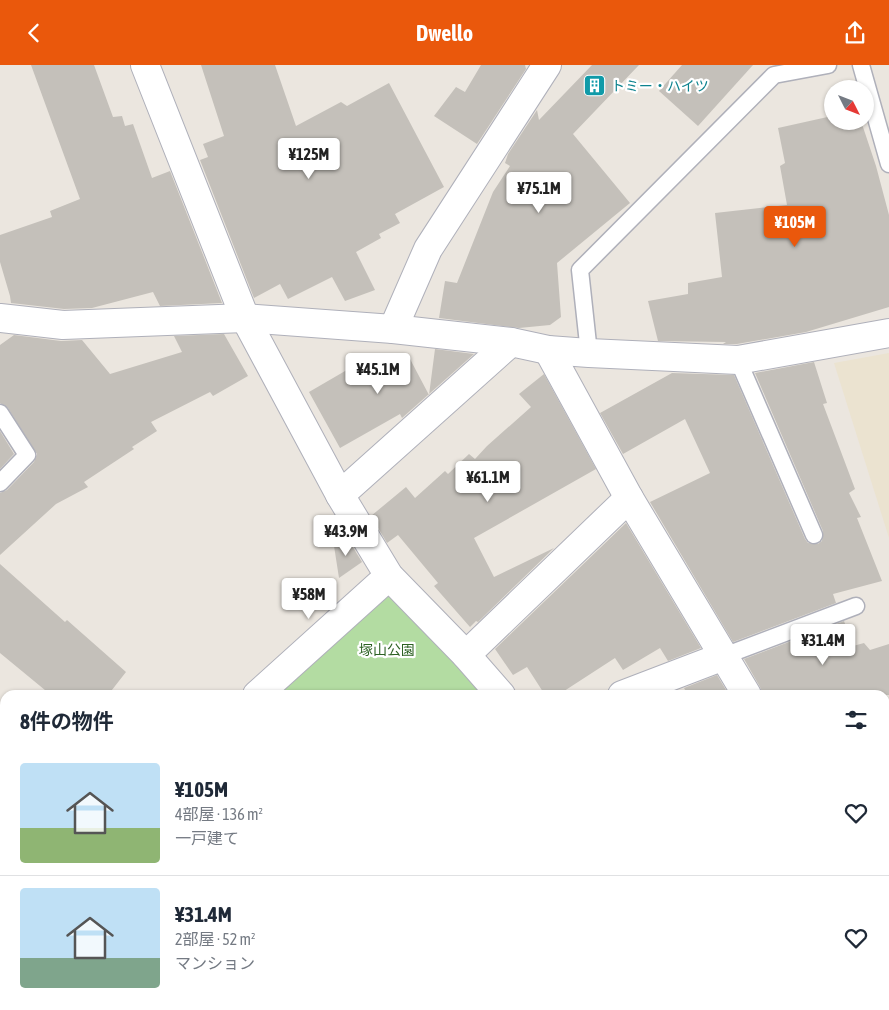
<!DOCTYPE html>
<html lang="ja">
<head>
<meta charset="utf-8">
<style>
  :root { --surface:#fff; --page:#f2f2f3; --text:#1f2937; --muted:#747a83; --line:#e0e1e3; --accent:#ea580c }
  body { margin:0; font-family:"Asap Condensed","Noto Sans JP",sans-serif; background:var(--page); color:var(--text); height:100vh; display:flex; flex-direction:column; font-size:19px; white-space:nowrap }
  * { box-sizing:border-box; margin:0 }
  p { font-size:16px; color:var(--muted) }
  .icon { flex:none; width:28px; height:28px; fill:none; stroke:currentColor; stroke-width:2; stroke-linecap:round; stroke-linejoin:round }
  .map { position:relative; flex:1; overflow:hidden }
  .sheet { position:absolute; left:0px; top:625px; width:890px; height:320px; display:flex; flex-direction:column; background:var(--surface); border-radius:15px 15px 0 0; box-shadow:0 1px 4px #0004 }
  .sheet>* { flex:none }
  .needle { width:32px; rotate:132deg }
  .buttons { position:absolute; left:824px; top:15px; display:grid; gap:10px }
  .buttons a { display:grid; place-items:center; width:50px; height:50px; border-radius:50%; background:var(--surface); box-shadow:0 1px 4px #0004; font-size:25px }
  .price { position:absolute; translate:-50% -42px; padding:0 11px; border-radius:5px; background:#fff; color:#222; font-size:16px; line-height:32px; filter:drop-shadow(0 1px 2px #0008) }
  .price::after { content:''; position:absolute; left:50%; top:30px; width:15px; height:11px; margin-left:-8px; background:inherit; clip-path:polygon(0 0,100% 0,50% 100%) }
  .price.selected { background:var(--accent); color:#fff }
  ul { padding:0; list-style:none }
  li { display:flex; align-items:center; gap:15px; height:125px; padding:0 20px }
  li+li { border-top:1px solid var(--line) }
  li span { display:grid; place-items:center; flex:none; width:140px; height:100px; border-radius:5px; color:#555 }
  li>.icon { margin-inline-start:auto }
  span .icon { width:60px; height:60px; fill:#fffc; stroke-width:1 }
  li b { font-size:21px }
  h2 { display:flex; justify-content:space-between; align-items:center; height:60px; padding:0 20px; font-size:21px }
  header { display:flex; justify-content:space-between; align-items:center; height:65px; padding:0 20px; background:var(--accent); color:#fff; font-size:22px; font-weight:700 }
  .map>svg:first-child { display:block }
</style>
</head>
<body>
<header><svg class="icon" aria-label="back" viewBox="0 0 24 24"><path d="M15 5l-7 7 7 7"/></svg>Dwello<svg class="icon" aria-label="share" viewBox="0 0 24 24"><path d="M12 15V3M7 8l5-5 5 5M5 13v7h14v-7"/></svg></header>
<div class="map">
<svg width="889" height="945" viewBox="0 0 889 945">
  <rect width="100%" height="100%" fill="#ebe6df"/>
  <path fill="#ebe3d0" d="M 889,288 L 889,473 L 834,298 Z"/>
  <g fill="#b3dca2">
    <path d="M 389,523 L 485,630 L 277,630 Z"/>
    <path d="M 8,940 L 647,940 L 649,945 L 4,945 Z"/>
  </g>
  <g fill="#c4c0ba">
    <path d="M 31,0 L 94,0 L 113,52 L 122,51 L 125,61 L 133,59 L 152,113 L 170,106 L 222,238 L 160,241 L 153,227 L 92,243 L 64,244 L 11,238 L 10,231 L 0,197 L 0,170 L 52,152 L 50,146 L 80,134 Z"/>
    <path d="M 201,0 L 275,0 L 296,61 L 341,37 L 347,41 L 389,18 L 444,122 L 395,149 L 400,158 L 379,169 L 381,173 L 356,187 L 375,225 L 345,236 L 332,212 L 288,234 L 280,219 L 254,233 L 200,95 L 208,92 L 203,79 L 224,71 Z"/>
    <path d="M 481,0 L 525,0 L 526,4 L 477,79 L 434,51 L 456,22 L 465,27 Z"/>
    <path d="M 592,0 L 639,0 L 573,69 L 630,138 L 557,198 L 561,252 L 550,260 L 519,263 L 439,253 L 445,216 L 457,218 L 493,127 L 510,101 L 505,98 L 508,89 L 537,45 L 539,55 Z"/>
    <path d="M 682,0 L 753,0 L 698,61 L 659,26 Z"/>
    <path d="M 832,51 L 832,56 L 861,56 L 876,101 L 889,150 L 889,242 L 806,267 L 737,279 L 723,279 L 726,277 L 658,276 L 648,236 L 688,229 L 688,218 L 722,212 L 715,148 L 787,140 L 780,101 L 785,98 L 778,63 Z"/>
    <path d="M 224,269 L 248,311 L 213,331 L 210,327 L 151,357 L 157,366 L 132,382 L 134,384 L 84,417 L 88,422 L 56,439 L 0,490 L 0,428 L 7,425 L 34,397 L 37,389 L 8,343 L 0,338 L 0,280 L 14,270 L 61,276 L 82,275 L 110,309 L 182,287 L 174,271 Z"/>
    <path d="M 435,284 L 474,289 L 402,353 L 400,349 L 340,383 L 309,327 L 364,295 L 374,313 L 410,294 L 429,330 Z"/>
    <path d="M 814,297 L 827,338 L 823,339 L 855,424 L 849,428 L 861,452 L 857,453 L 882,516 L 833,529 L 836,538 L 733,577 L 650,437 L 710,408 L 685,354 L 623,389 L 600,348 L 672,308 L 734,310 L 805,474 L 808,478 L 818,479 L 822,476 L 823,466 L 755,308 Z"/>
    <path d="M 544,309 L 596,404 L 474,473 L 494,512 L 554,483 L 478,557 L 476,556 L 470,562 L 434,521 L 438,518 L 398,470 L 387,478 L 371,451 L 406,422 L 415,433 L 445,406 L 448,409 L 469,389 L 475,394 L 487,381 L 531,342 L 519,329 Z"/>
    <path d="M 0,366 L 14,389 L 0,404 Z"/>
    <path d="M 626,458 L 701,583 L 668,596 L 660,583 L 623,605 L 615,593 L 558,630 L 545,630 L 527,602 L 513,610 L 495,584 Z"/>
    <path d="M 346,471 L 362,497 L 339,513 L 334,481 Z"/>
    <path d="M 0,499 L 65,557 L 67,555 L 126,607 L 108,630 L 51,630 L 0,588 Z"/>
    <path d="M 844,556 L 853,581 L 864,578 L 870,585 L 889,579 L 889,630 L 763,630 L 760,622 L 744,594 Z"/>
    <path d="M 717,610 L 729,630 L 688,630 L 684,623 Z"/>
  </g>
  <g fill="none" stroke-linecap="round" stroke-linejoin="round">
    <defs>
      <g id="lane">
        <path d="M 861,0 L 889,99"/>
        <path d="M 589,288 L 580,205 L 774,10 L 828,0"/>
        <path d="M 738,295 L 814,470"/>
        <path d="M 0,348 L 27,390 L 0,418"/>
        <path d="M 724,591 L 856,541"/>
        <path d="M 0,721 L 5,725"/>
      </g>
      <g id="street">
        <path d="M 145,0 L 245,253 L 340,430 L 389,511 L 466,590 L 501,630"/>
        <path d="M 0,253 L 63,260 L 245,253 L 393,264 L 511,277 L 548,285 L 589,288 L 738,295 L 889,268"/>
        <path d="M 393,264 L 428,184 L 547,0"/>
        <path d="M 548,285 L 629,433 L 747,630"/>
        <path d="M 340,430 L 511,277"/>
        <path d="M 466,590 L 629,433"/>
        <path d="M 257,630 L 389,511"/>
        <path d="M 622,630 L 724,591"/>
        <path d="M 885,921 L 889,929"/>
        <path d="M 668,940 L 670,945"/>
        <path d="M 10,945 L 14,940"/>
      </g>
    </defs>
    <use href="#lane" stroke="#afb0ba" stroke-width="19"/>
    <use href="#street" stroke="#afb0ba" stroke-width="30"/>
    <use href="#lane" stroke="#fff" stroke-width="16"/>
    <use href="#street" stroke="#fff" stroke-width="28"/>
  </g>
  <defs>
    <symbol id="building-square" viewBox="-11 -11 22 22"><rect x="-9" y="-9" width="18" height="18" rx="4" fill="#0f9aa8" stroke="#fff"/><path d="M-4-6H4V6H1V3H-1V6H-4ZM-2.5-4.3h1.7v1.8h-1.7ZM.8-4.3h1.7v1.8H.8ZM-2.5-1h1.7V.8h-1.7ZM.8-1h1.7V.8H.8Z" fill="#fff"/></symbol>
  </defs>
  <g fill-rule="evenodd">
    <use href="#building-square" x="582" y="8" width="25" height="25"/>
  </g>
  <g text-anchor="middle" stroke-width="4.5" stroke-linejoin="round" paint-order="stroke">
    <g font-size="14" fill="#0d838f" stroke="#fff" text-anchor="start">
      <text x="611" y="26">トミー・ハイツ</text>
    </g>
    <g font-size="14" fill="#2d6123" stroke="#fff">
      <text x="387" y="590">塚山公園</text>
    </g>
  </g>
</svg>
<div class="buttons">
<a><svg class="needle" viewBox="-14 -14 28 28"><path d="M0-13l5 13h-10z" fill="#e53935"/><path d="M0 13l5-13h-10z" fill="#747a83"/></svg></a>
</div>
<b class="price" style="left:309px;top:115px">¥125M</b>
<b class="price" style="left:539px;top:149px">¥75.1M</b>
<b class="price selected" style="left:795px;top:183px">¥105M</b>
<b class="price" style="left:378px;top:330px">¥45.1M</b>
<b class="price" style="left:488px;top:438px">¥61.1M</b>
<b class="price" style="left:346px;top:492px">¥43.9M</b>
<b class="price" style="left:309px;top:555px">¥58M</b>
<b class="price" style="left:823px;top:601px">¥31.4M</b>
<section class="sheet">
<h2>8件の物件<svg class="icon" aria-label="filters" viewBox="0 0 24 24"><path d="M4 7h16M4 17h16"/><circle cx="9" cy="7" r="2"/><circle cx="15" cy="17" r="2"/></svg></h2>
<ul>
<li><span style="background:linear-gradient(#bfe0f5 65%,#8fb573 0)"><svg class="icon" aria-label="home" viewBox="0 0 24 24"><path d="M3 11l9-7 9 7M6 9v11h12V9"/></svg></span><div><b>¥105M</b><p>4部屋 · 136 m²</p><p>一戸建て</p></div><svg class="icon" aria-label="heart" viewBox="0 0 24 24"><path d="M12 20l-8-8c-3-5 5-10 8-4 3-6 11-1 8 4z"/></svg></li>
<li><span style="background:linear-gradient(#bfe0f5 70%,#7fa58c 0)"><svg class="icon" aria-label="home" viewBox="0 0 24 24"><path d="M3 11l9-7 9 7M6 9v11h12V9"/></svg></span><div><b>¥31.4M</b><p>2部屋 · 52 m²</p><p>マンション</p></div><svg class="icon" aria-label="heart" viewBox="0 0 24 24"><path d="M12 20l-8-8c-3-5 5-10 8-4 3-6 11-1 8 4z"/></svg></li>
</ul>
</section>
</div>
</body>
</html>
